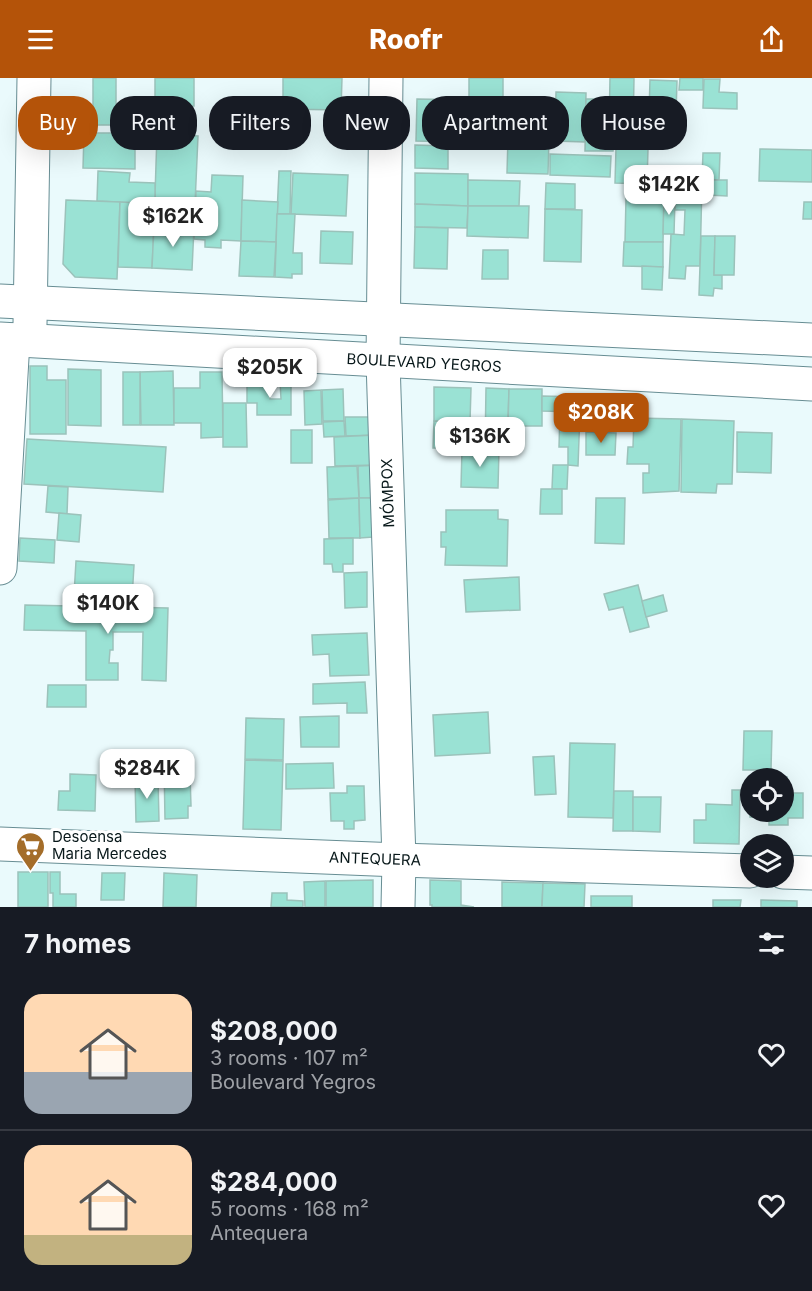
<!DOCTYPE html>
<html lang="en">
<head>
<meta charset="utf-8">
<style>
  :root { --surface:#171b24; --page:#242831; --text:#f1f3f6; --muted:#9ea1a6; --line:#363941; --accent:#b45309 }
  body { margin:0; font-family:Inter,sans-serif; background:var(--page); color:var(--text); height:100vh; display:flex; flex-direction:column; font-size:22px; white-space:nowrap }
  * { box-sizing:border-box; margin:0 }
  p { font-size:20px; color:var(--muted) }
  .icon { flex:none; width:33px; height:33px; fill:none; stroke:currentColor; stroke-width:2; stroke-linecap:round; stroke-linejoin:round }
  .map { position:relative; height:829px; overflow:hidden }
  .details { display:flex; flex-direction:column; background:var(--surface); flex:1 }
  .details>* { flex:none }
  .guide { position:absolute; left:18px; top:18px; width:777px; height:54px; display:flex; gap:12px }
  .controls { position:absolute; left:740px; top:690px; display:grid; gap:12px }
  .controls a { display:grid; place-items:center; width:54px; height:54px; border-radius:50%; background:var(--surface); box-shadow:0 6px 24px #0002; font-size:30px }
  .price { position:absolute; translate:-50% -51px; padding:0 14px; border-radius:12px; background:#fff; color:#222; font-size:20px; line-height:39px; filter:drop-shadow(0 2px 3px #0008) }
  .price::after { content:''; position:absolute; left:50%; top:36px; width:18px; height:14px; margin-left:-9px; background:inherit; clip-path:polygon(0 0,100% 0,50% 100%) }
  .price.selected { background:var(--accent); color:#fff }
  ul { padding:0; list-style:none }
  li { display:flex; align-items:center; gap:18px; height:150px; padding:0 24px }
  li+li { border-top:2px solid var(--line) }
  li span { display:grid; place-items:center; flex:none; width:168px; height:120px; border-radius:18px; color:#555 }
  li>.icon { margin-inline-start:auto }
  span .icon { width:72px; height:72px; fill:#fffc; stroke-width:1 }
  li b { font-size:26px }
  h2 { display:flex; justify-content:space-between; align-items:center; height:72px; padding:0 24px; font-size:26px }
  .pill { padding:0 21px; border-radius:24px; background:var(--surface); box-shadow:0 6px 24px #0002; font-size:21px; line-height:54px }
  .pill.selected { background:var(--accent); color:#fff }
  header { display:flex; justify-content:space-between; align-items:center; height:78px; padding:0 24px; background:var(--accent); color:#fff; font-size:27px; font-weight:800 }
  .map>svg:first-child { display:block }
</style>
</head>
<body>
<header><svg class="icon" aria-label="menu" viewBox="0 0 24 24"><path d="M4 6h16M4 12h16M4 18h16"/></svg>Roofr<svg class="icon" aria-label="share" viewBox="0 0 24 24"><path d="M12 15V3M7 8l5-5 5 5M5 13v7h14v-7"/></svg></header>
<div class="map">
<svg width="812" height="829" viewBox="0 0 812 829">
  <rect width="100%" height="100%" fill="#eafafc"/>
  <g fill="#9ae2d4" stroke="#9bc2ba" stroke-width="1.5">
    <rect x="93" y="0" width="23" height="47"/>
    <rect x="155" y="0" width="39" height="28"/>
    <path d="M 283,0 L 342,0 L 341,32 L 283,31 Z"/>
    <path d="M 469,0 L 503,0 L 503,47 L 469,46 Z"/>
    <path d="M 610,0 L 634,0 L 633,53 L 609,52 Z"/>
    <path d="M 680,0 L 703,0 L 703,12 L 679,12 Z"/>
    <path d="M 704,1 L 720,1 L 719,14 L 737,15 L 737,31 L 703,30 Z"/>
    <path d="M 650,2 L 677,3 L 676,35 L 649,34 Z"/>
    <path d="M 556,14 L 586,15 L 585,64 L 555,63 Z"/>
    <path d="M 417,21 L 469,22 L 468,64 L 416,63 Z"/>
    <path d="M 586,21 L 603,21 L 602,59 L 614,59 L 613,73 L 585,73 Z"/>
    <path d="M 84,55 L 135,55 L 135,91 L 83,90 Z"/>
    <path d="M 157,56 L 198,58 L 194,149 L 154,148 Z"/>
    <path d="M 508,59 L 549,60 L 548,96 L 507,95 Z"/>
    <path d="M 415,67 L 448,68 L 448,91 L 415,90 Z"/>
    <path d="M 616,70 L 648,71 L 647,106 L 615,105 Z"/>
    <path d="M 760,71 L 812,72 L 812,104 L 759,103 Z"/>
    <path d="M 703,75 L 720,75 L 719,102 L 702,101 Z"/>
    <path d="M 550,76 L 611,78 L 610,99 L 550,97 Z"/>
    <path d="M 98,93 L 130,95 L 129,104 L 155,105 L 155,126 L 97,123 Z"/>
    <path d="M 279,93 L 291,93 L 290,136 L 277,136 Z"/>
    <path d="M 293,95 L 348,97 L 346,138 L 291,136 Z"/>
    <path d="M 415,95 L 468,96 L 468,128 L 415,126 Z"/>
    <path d="M 212,97 L 243,98 L 241,163 L 221,162 L 221,170 L 205,169 L 205,162 L 194,161 L 196,113 L 211,114 Z"/>
    <path d="M 676,99 L 694,99 L 694,104 L 702,104 L 700,188 L 686,188 L 685,201 L 669,200 L 671,156 L 684,157 L 685,132 L 675,132 Z"/>
    <path d="M 468,102 L 520,103 L 519,128 L 468,128 Z"/>
    <path d="M 708,102 L 727,102 L 727,118 L 707,117 Z"/>
    <path d="M 546,105 L 575,106 L 575,131 L 545,131 Z"/>
    <path d="M 626,120 L 664,121 L 663,164 L 625,164 Z"/>
    <path d="M 664,121 L 675,121 L 674,156 L 663,156 Z"/>
    <path d="M 66,122 L 120,124 L 117,201 L 75,199 L 63,186 Z"/>
    <path d="M 242,122 L 278,124 L 276,164 L 241,163 Z"/>
    <path d="M 120,124 L 155,126 L 152,190 L 118,189 Z"/>
    <path d="M 804,124 L 812,124 L 812,141 L 803,141 Z"/>
    <path d="M 415,126 L 468,128 L 467,150 L 415,149 Z"/>
    <path d="M 468,128 L 529,128 L 528,160 L 467,158 Z"/>
    <path d="M 545,131 L 582,132 L 581,184 L 544,183 Z"/>
    <path d="M 277,136 L 295,136 L 293,175 L 302,175 L 302,196 L 292,196 L 292,200 L 275,199 Z"/>
    <path d="M 154,148 L 194,149 L 192,192 L 152,190 Z"/>
    <path d="M 415,149 L 448,150 L 447,191 L 414,190 Z"/>
    <path d="M 321,153 L 353,154 L 352,186 L 320,185 Z"/>
    <path d="M 701,158 L 715,158 L 714,197 L 722,197 L 722,211 L 714,210 L 713,218 L 699,217 Z"/>
    <path d="M 715,158 L 735,158 L 734,197 L 714,197 Z"/>
    <path d="M 241,163 L 276,164 L 274,199 L 239,198 Z"/>
    <path d="M 624,164 L 663,164 L 663,189 L 623,188 Z"/>
    <path d="M 483,172 L 508,172 L 508,201 L 482,201 Z"/>
    <path d="M 642,188 L 663,189 L 662,212 L 642,211 Z"/>
    <path d="M 30,288 L 47,288 L 47,302 L 66,302 L 66,356 L 30,356 Z"/>
    <path d="M 68,291 L 101,292 L 101,348 L 68,347 Z"/>
    <path d="M 173,293 L 174,347 L 141,347 L 140,294 Z"/>
    <rect x="123" y="294" width="17" height="53"/>
    <path d="M 200,294 L 222,294 L 223,359 L 201,360 L 201,345 L 174,345 L 174,310 L 200,310 Z"/>
    <path d="M 280,304 L 291,304 L 291,337 L 257,337 L 257,325 L 247,325 L 247,305 L 270,305 L 270,321 L 281,321 Z"/>
    <path d="M 434,309 L 471,310 L 470,344 L 434,343 Z"/>
    <path d="M 486,310 L 509,311 L 507,372 L 485,371 Z"/>
    <path d="M 343,311 L 344,343 L 323,343 L 322,312 Z"/>
    <path d="M 509,311 L 542,311 L 542,348 L 508,348 Z"/>
    <path d="M 321,312 L 322,346 L 305,347 L 304,313 Z"/>
    <path d="M 542,318 L 580,319 L 580,334 L 542,333 Z"/>
    <path d="M 598,319 L 627,320 L 627,341 L 597,340 Z"/>
    <path d="M 223,325 L 246,325 L 247,369 L 223,369 Z"/>
    <path d="M 560,334 L 580,334 L 578,388 L 568,387 L 568,369 L 559,369 Z"/>
    <path d="M 345,339 L 375,339 L 376,357 L 346,358 Z"/>
    <path d="M 634,340 L 681,341 L 679,413 L 643,415 L 643,395 L 649,395 L 649,386 L 627,386 L 628,369 L 633,369 Z"/>
    <path d="M 682,341 L 734,343 L 732,406 L 717,406 L 716,415 L 681,414 Z"/>
    <path d="M 344,343 L 345,358 L 324,359 L 323,344 Z"/>
    <path d="M 434,343 L 451,344 L 450,370 L 433,370 Z"/>
    <rect x="291" y="352" width="21" height="33"/>
    <path d="M 586,354 L 616,355 L 615,377 L 586,377 Z"/>
    <path d="M 737,354 L 772,355 L 771,395 L 737,394 Z"/>
    <path d="M 376,357 L 377,387 L 335,388 L 334,359 Z"/>
    <path d="M 27,361 L 166,369 L 163,414 L 24,406 Z"/>
    <path d="M 462,371 L 499,371 L 498,410 L 461,409 Z"/>
    <path d="M 384,387 L 385,420 L 359,420 L 358,388 Z"/>
    <path d="M 553,387 L 568,387 L 567,411 L 552,411 Z"/>
    <path d="M 357,388 L 359,420 L 328,421 L 327,389 Z"/>
    <path d="M 48,408 L 68,409 L 67,436 L 46,434 Z"/>
    <path d="M 541,411 L 562,411 L 562,436 L 540,436 Z"/>
    <path d="M 359,420 L 360,460 L 329,460 L 328,422 Z"/>
    <path d="M 359,420 L 386,420 L 387,458 L 360,460 Z"/>
    <path d="M 596,420 L 625,420 L 624,466 L 595,465 Z"/>
    <path d="M 446,432 L 498,432 L 498,441 L 508,442 L 507,488 L 445,487 L 446,469 L 441,469 L 441,454 L 446,454 Z"/>
    <path d="M 59,435 L 81,437 L 79,464 L 57,462 Z"/>
    <path d="M 20,460 L 55,462 L 54,485 L 19,483 Z"/>
    <path d="M 353,460 L 353,486 L 343,486 L 343,494 L 333,494 L 332,486 L 324,486 L 324,461 Z"/>
    <path d="M 76,483 L 134,487 L 132,521 L 74,517 Z"/>
    <path d="M 367,494 L 367,529 L 345,530 L 344,495 Z"/>
    <path d="M 519,499 L 520,532 L 466,534 L 464,502 Z"/>
    <path d="M 638,507 L 649,549 L 630,554 L 623,529 L 609,532 L 604,516 Z"/>
    <path d="M 663,517 L 667,533 L 646,539 L 642,523 Z"/>
    <path d="M 25,527 L 168,530 L 166,603 L 142,602 L 143,554 L 113,554 L 113,572 L 110,572 L 109,585 L 118,585 L 118,602 L 86,602 L 86,553 L 24,552 Z"/>
    <path d="M 367,555 L 369,597 L 330,598 L 329,576 L 313,577 L 312,557 Z"/>
    <path d="M 365,604 L 367,635 L 347,635 L 347,625 L 313,626 L 313,606 Z"/>
    <path d="M 48,607 L 86,607 L 86,629 L 47,629 Z"/>
    <path d="M 488,634 L 490,675 L 435,678 L 433,637 Z"/>
    <path d="M 339,638 L 339,669 L 301,669 L 300,639 Z"/>
    <path d="M 246,640 L 284,641 L 283,682 L 245,681 Z"/>
    <path d="M 744,653 L 772,653 L 771,692 L 743,692 Z"/>
    <path d="M 570,665 L 615,666 L 613,740 L 568,739 Z"/>
    <path d="M 554,678 L 556,716 L 535,717 L 533,679 Z"/>
    <path d="M 245,682 L 283,683 L 281,752 L 243,751 Z"/>
    <path d="M 333,685 L 334,710 L 286,711 L 286,686 Z"/>
    <path d="M 164,686 L 186,686 L 186,697 L 190,697 L 191,728 L 188,728 L 188,740 L 165,741 Z"/>
    <path d="M 70,696 L 96,697 L 95,733 L 58,732 L 59,713 L 70,713 Z"/>
    <path d="M 751,698 L 787,699 L 787,715 L 803,715 L 803,740 L 788,740 L 788,747 L 769,747 L 769,740 L 750,739 L 750,734 L 783,734 L 783,700 L 751,700 Z"/>
    <path d="M 158,700 L 159,743 L 136,744 L 135,701 Z"/>
    <path d="M 347,708 L 364,708 L 365,742 L 354,743 L 354,751 L 344,751 L 344,743 L 331,743 L 330,715 L 347,715 Z"/>
    <path d="M 732,712 L 740,712 L 739,766 L 694,765 L 694,742 L 706,742 L 706,726 L 732,727 Z"/>
    <path d="M 614,713 L 633,713 L 633,753 L 613,753 Z"/>
    <path d="M 633,719 L 661,719 L 660,754 L 633,753 Z"/>
    <rect x="18" y="794" width="30" height="35"/>
    <path d="M 50,794 L 60,794 L 60,816 L 76,816 L 76,829 L 53,829 L 53,815 L 50,815 Z"/>
    <path d="M 102,795 L 125,795 L 124,822 L 101,822 Z"/>
    <path d="M 164,795 L 197,797 L 196,829 L 163,829 Z"/>
    <path d="M 373,802 L 373,829 L 326,829 L 326,803 Z"/>
    <path d="M 430,802 L 461,803 L 461,827 L 474,829 L 432,829 L 432,827 L 430,827 Z"/>
    <path d="M 325,803 L 325,829 L 305,829 L 304,804 Z"/>
    <path d="M 502,804 L 543,805 L 542,829 L 502,829 Z"/>
    <path d="M 543,805 L 585,806 L 584,829 L 542,829 Z"/>
    <path d="M 272,815 L 287,815 L 287,822 L 303,823 L 303,829 L 271,829 Z"/>
    <rect x="591" y="818" width="41" height="11"/>
    <path d="M 713,822 L 741,822 L 740,829 L 713,829 Z"/>
    <path d="M 761,822 L 797,823 L 797,829 L 761,829 Z"/>
  </g>
  <g fill="none" stroke-linecap="round" stroke-linejoin="round">
    <defs>
      <g id="minor">
        <path d="M 386,0 L 383,283 L 399,782 L 398,829"/>
        <path d="M 0,490 L 13,262"/>
        <path d="M 0,766 L 399,782 L 750,793"/>
        <path d="M 783,794 L 812,795"/>
      </g>
      <g id="major">
        <path d="M 0,223 L 812,262"/>
        <path d="M 30,246 L 34,0"/>
        <path d="M 0,261 L 812,306"/>
      </g>
    </defs>
    <use href="#minor" stroke="#678d93" stroke-width="35"/>
    <use href="#major" stroke="#678d93" stroke-width="35"/>
    <use href="#minor" stroke="#fff" stroke-width="33"/>
    <use href="#major" stroke="#fff" stroke-width="33"/>
  </g>
  <defs>
    <symbol id="supermarket-pin" viewBox="-11 -11 22 30"><path d="M0 17L-7.5 6A9.5 9.5 0 1 1 7.5 6Z" fill="#a46d29" stroke="#fff"/><path d="M-6-5.5h2.5l.6 2H6L4.5 2H-2.5L-4.4-4H-6ZM-1.5 3.2a1.3 1.3 0 1 0 .1 0ZM3 3.2a1.3 1.3 0 1 0 .1 0Z" fill="#fff"/></symbol>
  </defs>
  <g fill-rule="evenodd">
    <use href="#supermarket-pin" x="14" y="752" width="33" height="45"/>
  </g>
  <g text-anchor="middle" stroke-width="6" stroke-linejoin="round" paint-order="stroke">
    <g font-size="15" fill="#08181a" stroke="#fff">
      <text transform="translate(424 285) rotate(3)" y="5">BOULEVARD YEGROS</text>
      <text transform="translate(388 415) rotate(-92)" y="5">MÓMPOX</text>
      <text transform="translate(375 781) rotate(2)" y="5">ANTEQUERA</text>
    </g>
    <g font-size="15" fill="#08181a" stroke="#fff" text-anchor="start">
      <text x="52" y="764">Desoensa<tspan x="52" dy="17">Maria Mercedes</tspan></text>
    </g>
  </g>
</svg>
<div class="controls">
<a><svg class="icon" aria-label="locate" viewBox="0 0 24 24"><circle cx="12" cy="12" r="6"/><path d="M12 2v4M12 18v4M2 12h4M18 12h4"/></svg></a>
<a><svg class="icon" aria-label="layers" viewBox="0 0 24 24"><path d="M12 4l9 5-9 5-9-5zM3 14l9 5 9-5"/></svg></a>
</div>
<b class="price" style="left:669px;top:138px">$142K</b>
<b class="price" style="left:173px;top:170px">$162K</b>
<b class="price" style="left:270px;top:321px">$205K</b>
<b class="price selected" style="left:601px;top:366px">$208K</b>
<b class="price" style="left:480px;top:390px">$136K</b>
<b class="price" style="left:108px;top:557px">$140K</b>
<b class="price" style="left:147px;top:722px">$284K</b>
<div class="guide">
<a class="pill selected">Buy</a>
<a class="pill">Rent</a>
<a class="pill">Filters</a>
<a class="pill">New</a>
<a class="pill">Apartment</a>
<a class="pill">House</a>
</div>
</div>
<section class="details">
<h2>7 homes<svg class="icon" aria-label="filters" viewBox="0 0 24 24"><path d="M4 7h16M4 17h16"/><circle cx="9" cy="7" r="2"/><circle cx="15" cy="17" r="2"/></svg></h2>
<ul>
<li><span style="background:linear-gradient(#ffd9b3 65%,#9aa5b1 0)"><svg class="icon" aria-label="home" viewBox="0 0 24 24"><path d="M3 11l9-7 9 7M6 9v11h12V9"/></svg></span><div><b>$208,000</b><p>3 rooms · 107 m²</p><p>Boulevard Yegros</p></div><svg class="icon" aria-label="heart" viewBox="0 0 24 24"><path d="M12 20l-8-8c-3-5 5-10 8-4 3-6 11-1 8 4z"/></svg></li>
<li><span style="background:linear-gradient(#ffd9b3 75%,#c2b280 0)"><svg class="icon" aria-label="home" viewBox="0 0 24 24"><path d="M3 11l9-7 9 7M6 9v11h12V9"/></svg></span><div><b>$284,000</b><p>5 rooms · 168 m²</p><p>Antequera</p></div><svg class="icon" aria-label="heart" viewBox="0 0 24 24"><path d="M12 20l-8-8c-3-5 5-10 8-4 3-6 11-1 8 4z"/></svg></li>
</ul>
</section>
</body>
</html>
